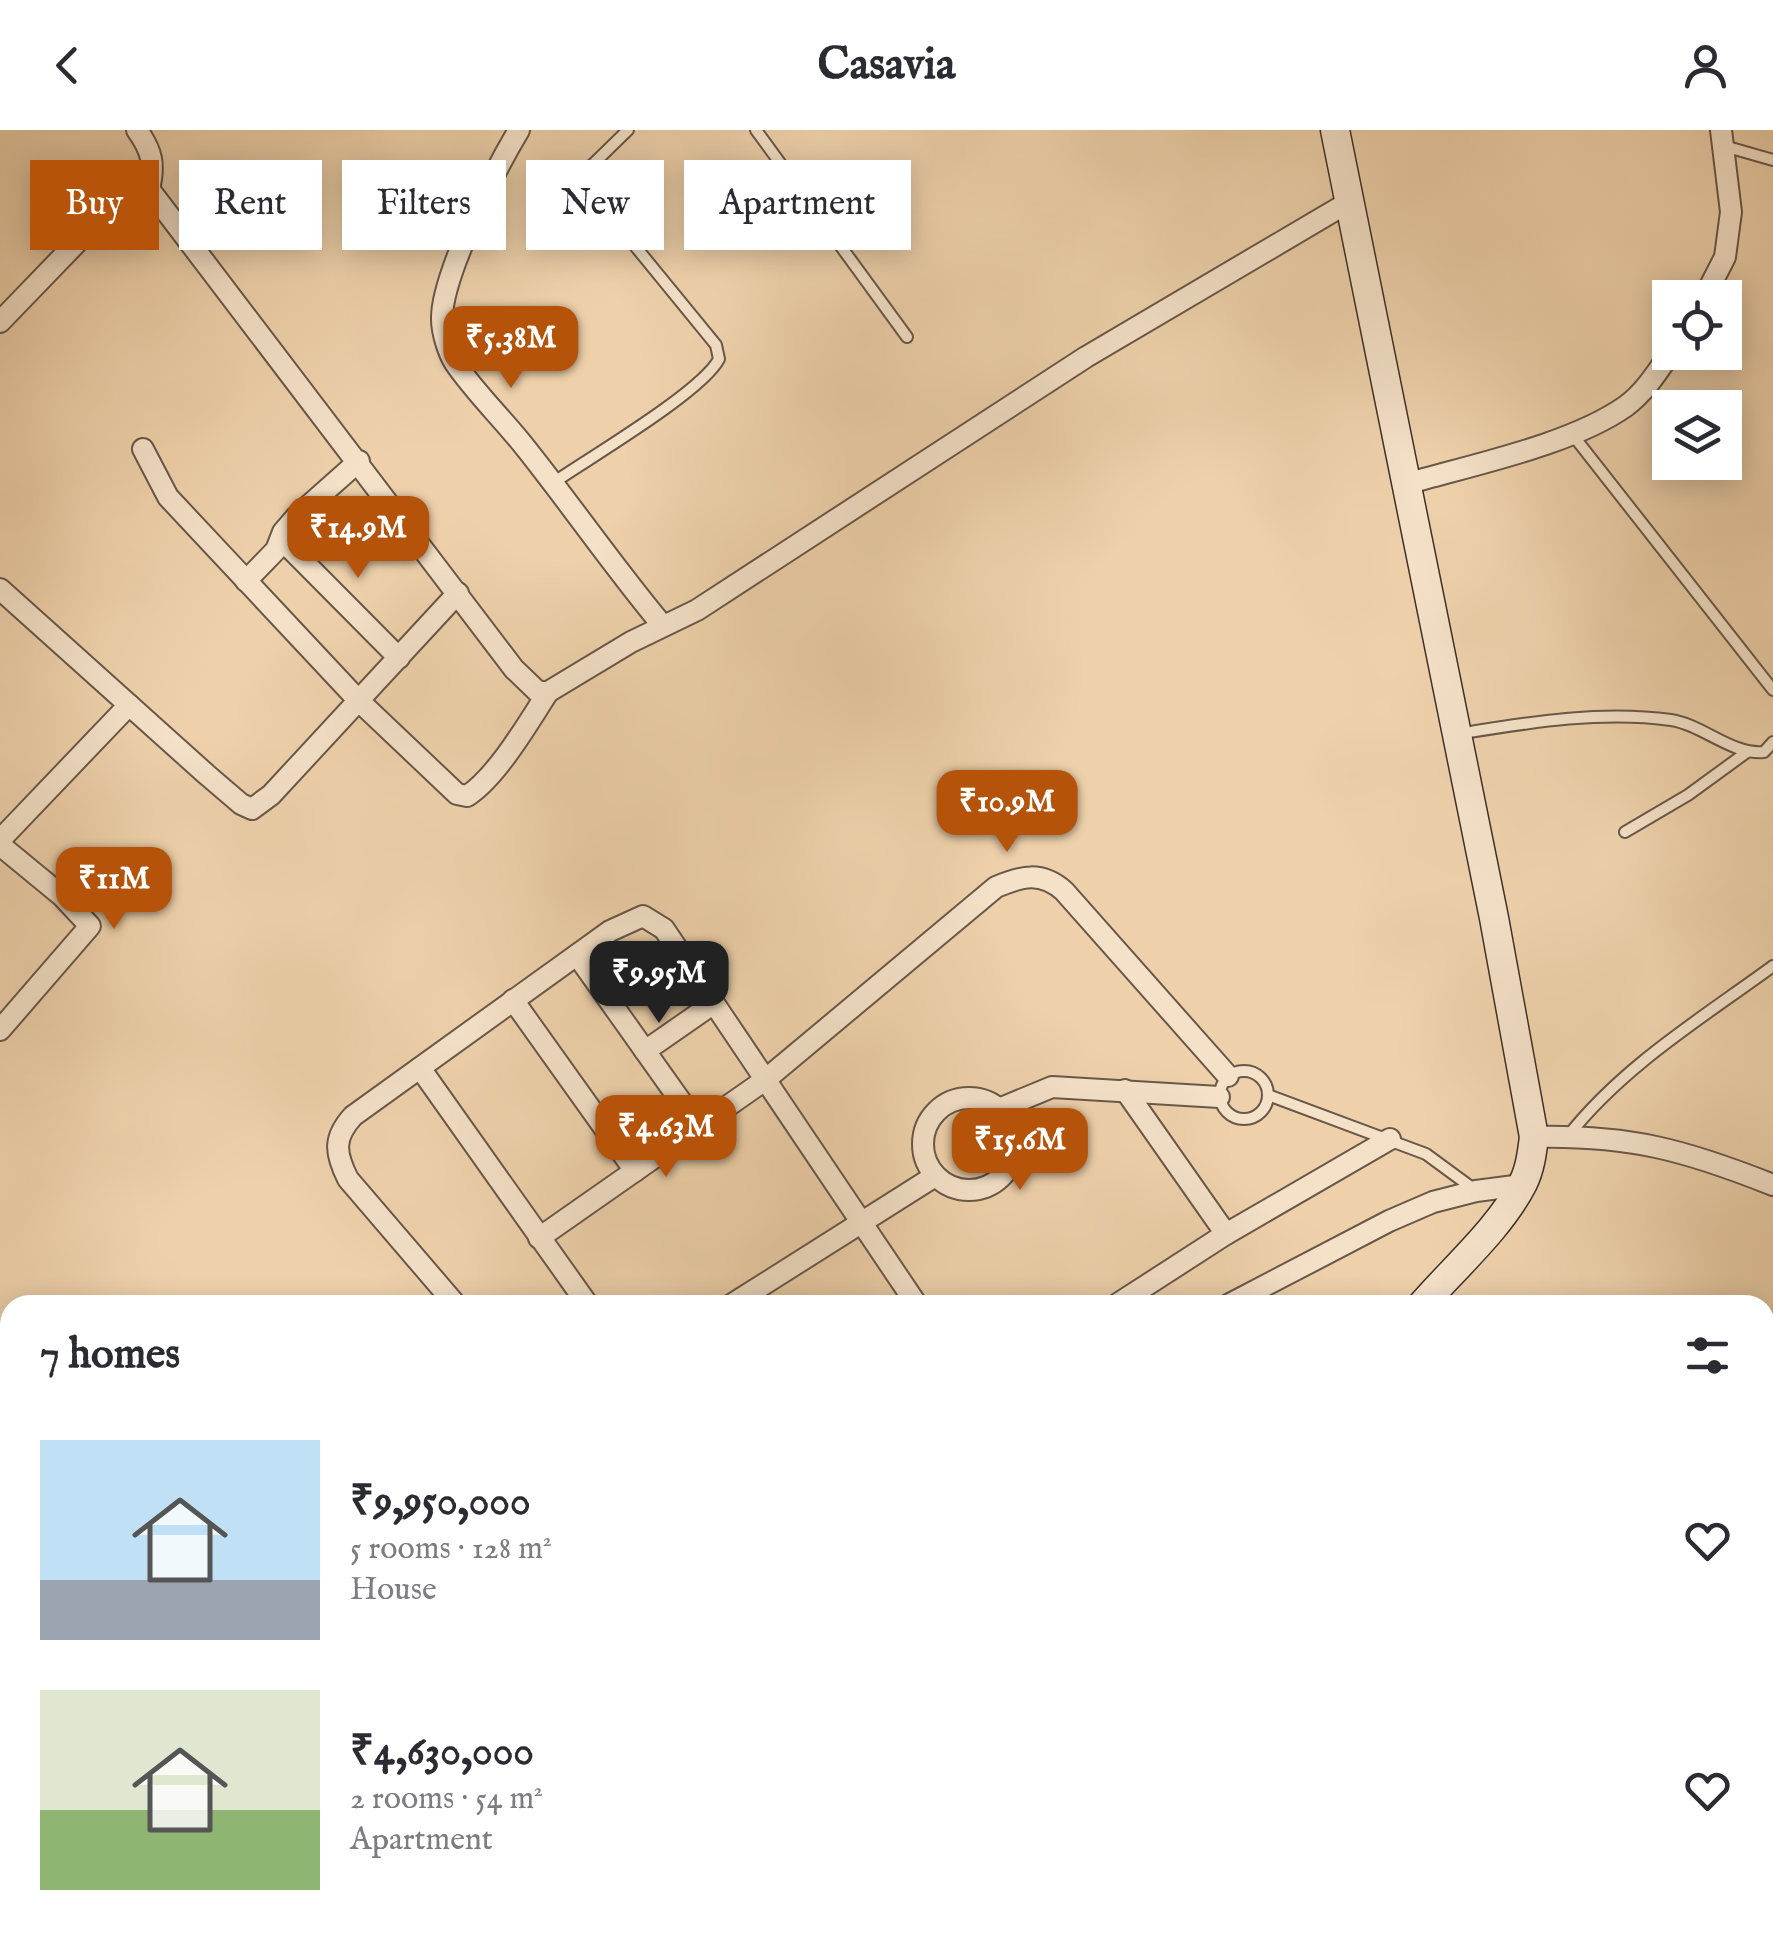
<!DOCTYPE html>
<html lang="en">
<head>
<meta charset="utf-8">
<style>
  :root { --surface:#fff; --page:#f7f7f7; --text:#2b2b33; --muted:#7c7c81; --accent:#b45309 }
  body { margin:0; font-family:"IM FELL English",serif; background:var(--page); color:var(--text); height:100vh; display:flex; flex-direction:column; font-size:38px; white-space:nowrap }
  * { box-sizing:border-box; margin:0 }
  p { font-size:32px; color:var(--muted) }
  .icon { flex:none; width:55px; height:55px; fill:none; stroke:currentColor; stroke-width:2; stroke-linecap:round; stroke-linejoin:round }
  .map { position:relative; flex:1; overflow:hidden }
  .details { position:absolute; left:0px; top:1165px; width:1775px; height:642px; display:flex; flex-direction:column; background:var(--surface); border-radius:30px 30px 0 0; box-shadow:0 5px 25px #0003 }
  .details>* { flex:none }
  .banner { position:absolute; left:30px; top:30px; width:1000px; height:90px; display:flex; gap:20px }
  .tools { position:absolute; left:1652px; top:150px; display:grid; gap:20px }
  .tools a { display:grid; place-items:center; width:90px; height:90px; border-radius:0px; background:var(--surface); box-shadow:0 5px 25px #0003; font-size:50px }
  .price { position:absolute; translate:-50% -85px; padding:0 22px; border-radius:20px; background:var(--accent); color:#fff; font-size:32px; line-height:65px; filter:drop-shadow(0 2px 5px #0008) }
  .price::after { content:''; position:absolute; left:50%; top:60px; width:30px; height:22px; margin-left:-15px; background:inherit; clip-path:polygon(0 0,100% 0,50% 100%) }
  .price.on { background:#222; color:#fff }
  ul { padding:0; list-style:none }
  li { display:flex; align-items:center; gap:30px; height:250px; padding:0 40px }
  li span { display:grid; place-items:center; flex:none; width:280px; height:200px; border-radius:0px; color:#555 }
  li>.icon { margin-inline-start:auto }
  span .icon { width:120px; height:120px; fill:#fffc; stroke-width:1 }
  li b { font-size:42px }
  h2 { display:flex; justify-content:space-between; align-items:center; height:120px; padding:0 40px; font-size:42px }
  .chip { padding:0 35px; border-radius:0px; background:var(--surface); box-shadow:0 5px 25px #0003; font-size:35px; line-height:90px }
  .chip.on { background:var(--accent); color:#fff }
  header { display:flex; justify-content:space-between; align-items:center; height:130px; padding:0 40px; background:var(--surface); font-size:45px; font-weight:700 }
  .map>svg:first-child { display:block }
</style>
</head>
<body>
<header><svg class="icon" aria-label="back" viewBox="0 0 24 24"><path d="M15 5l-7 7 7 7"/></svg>Casavia<svg class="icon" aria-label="person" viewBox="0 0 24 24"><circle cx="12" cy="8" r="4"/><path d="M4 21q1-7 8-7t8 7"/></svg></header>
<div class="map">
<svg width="1773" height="1806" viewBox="0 0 1773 1806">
  <rect width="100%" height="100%" fill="#eed1ab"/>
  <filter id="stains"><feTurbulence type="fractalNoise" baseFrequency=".002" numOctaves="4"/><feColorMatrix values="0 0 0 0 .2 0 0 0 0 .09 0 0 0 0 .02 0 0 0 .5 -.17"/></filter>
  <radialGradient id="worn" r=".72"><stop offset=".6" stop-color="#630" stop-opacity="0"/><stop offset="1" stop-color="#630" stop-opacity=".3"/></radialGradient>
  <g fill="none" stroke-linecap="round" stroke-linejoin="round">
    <defs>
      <g id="lane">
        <path d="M 756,0 L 907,207"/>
        <path d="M 1724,16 L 1773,30"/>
        <path d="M 1572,304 L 1773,560"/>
        <path d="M 553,353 C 589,328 702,262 719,229 L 716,215 L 586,56 L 588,39 L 628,0"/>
        <path d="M 1457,604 C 1526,593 1600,580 1671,590 C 1703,595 1732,625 1764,622 L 1773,612"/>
        <path d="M 1625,702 L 1688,665 L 1747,622"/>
        <circle cx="1244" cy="965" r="24"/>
        <path d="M 1268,965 L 1426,1024 L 1475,1060"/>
        <path d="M 1568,1006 C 1623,936 1702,888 1773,836"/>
        <path d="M 1161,1798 L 1166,1806"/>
        <path d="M 1271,1798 L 1275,1806"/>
      </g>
      <g id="street">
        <path d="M 137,0 C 152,21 155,34 149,59"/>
        <path d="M 519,0 C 496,38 441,147 442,189 C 442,202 448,222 455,233 C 476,264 505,291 528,321 C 574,379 616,440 663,496"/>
        <path d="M 1704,168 L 1725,127 L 1731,82 L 1721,0"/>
        <path d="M 0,192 L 110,78 L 131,60 L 138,56 L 149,59 L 514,539 L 538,562 L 548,562 L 631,512 L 697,480 L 1086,227 L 1349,72"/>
        <path d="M 143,319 L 168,367 L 359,571 L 457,664 L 467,666 C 496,648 529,592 548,562"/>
        <path d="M 1406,354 C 1471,335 1571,315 1626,276 C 1645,262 1658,241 1671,222"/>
        <path d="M 281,409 L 399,528"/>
        <path d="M 246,451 L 276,420 L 283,402 L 296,387 L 359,331"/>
        <path d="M 0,459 L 206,644 L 241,674 L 252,679 L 271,665 L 458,463"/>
        <path d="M 0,710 L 129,575"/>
        <path d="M 0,715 L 62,766 L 90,796 L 0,900"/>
        <path d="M 577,825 L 699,997"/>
        <path d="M 513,870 L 635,1041"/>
        <path d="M 645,921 L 714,873"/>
        <path d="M 420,938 L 588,1175"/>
        <path d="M 1125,960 L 1226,1104"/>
        <circle cx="969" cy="1014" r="46"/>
        <path d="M 999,979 L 1052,957 L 1219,967"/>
        <path d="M 1534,1007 C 1630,1005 1685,1020 1773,1055"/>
        <path d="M 539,1108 L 765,950 L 996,757 C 1022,746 1041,741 1064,761 L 1228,946"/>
        <path d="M 456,1175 L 348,1049 C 335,1023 333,1008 353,986 L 610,801 L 643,786 L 664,799 L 917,1175"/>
        <path d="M 731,1175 L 935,1046"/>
        <path d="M 1116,1175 L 1226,1104 L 1390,1009"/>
        <path d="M 1228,1175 L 1389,1091 L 1433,1072 L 1476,1061 L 1522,1055"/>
        <path d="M 0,1221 L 10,1234"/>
        <path d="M 0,1469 L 5,1463 L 10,1470"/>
        <path d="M 0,1788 L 10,1775"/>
        <path d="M 137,1798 L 147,1806"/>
        <path d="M 295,1798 L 302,1806"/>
        <path d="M 651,1800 L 656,1806"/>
        <path d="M 370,1806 L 382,1798"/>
      </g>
      <g id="secondary">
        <path d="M 1335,0 L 1494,788 L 1534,1007 C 1532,1023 1530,1039 1523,1053 C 1500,1098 1455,1137 1422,1175"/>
        <path d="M 883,1806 L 891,1798"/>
      </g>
    </defs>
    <use href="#lane" stroke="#685849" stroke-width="14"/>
    <use href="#street" stroke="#685849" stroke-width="24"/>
    <use href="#secondary" stroke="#3c3028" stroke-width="31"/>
    <use href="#lane" stroke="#f4e1c8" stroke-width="10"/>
    <use href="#street" stroke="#f4e1c8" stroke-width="20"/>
    <use href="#secondary" stroke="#f4e1c8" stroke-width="28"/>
  </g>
  <rect width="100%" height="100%" filter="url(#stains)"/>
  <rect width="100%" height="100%" fill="url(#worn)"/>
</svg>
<div class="tools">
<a><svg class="icon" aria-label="locate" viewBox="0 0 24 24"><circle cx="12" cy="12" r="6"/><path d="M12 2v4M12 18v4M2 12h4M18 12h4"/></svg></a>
<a><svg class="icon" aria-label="layers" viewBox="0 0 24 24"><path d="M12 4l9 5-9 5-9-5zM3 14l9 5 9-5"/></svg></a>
</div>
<b class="price" style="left:511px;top:261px">₹5.38M</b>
<b class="price" style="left:358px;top:451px">₹14.9M</b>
<b class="price" style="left:1007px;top:725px">₹10.9M</b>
<b class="price" style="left:114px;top:802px">₹11M</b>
<b class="price on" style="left:659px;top:896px">₹9.95M</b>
<b class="price" style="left:666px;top:1050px">₹4.63M</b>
<b class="price" style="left:1020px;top:1063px">₹15.6M</b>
<div class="banner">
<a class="chip on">Buy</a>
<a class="chip">Rent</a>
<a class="chip">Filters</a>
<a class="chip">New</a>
<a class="chip">Apartment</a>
</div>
<section class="details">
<h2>7 homes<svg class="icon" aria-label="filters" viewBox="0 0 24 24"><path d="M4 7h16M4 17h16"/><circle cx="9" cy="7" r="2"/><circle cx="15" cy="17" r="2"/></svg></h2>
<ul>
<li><span style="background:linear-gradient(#bfe0f5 70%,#9aa5b1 0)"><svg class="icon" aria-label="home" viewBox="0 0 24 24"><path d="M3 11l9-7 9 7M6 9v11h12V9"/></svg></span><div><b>₹9,950,000</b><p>5 rooms · 128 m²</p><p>House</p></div><svg class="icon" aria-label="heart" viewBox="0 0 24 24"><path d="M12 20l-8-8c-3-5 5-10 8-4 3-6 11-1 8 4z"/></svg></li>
<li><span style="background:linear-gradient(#dfe7d0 60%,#8fb573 0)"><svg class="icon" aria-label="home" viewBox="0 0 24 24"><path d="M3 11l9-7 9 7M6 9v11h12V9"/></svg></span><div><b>₹4,630,000</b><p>2 rooms · 54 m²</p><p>Apartment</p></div><svg class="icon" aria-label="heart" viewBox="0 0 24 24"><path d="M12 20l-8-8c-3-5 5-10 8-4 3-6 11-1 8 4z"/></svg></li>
</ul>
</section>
</div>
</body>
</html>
